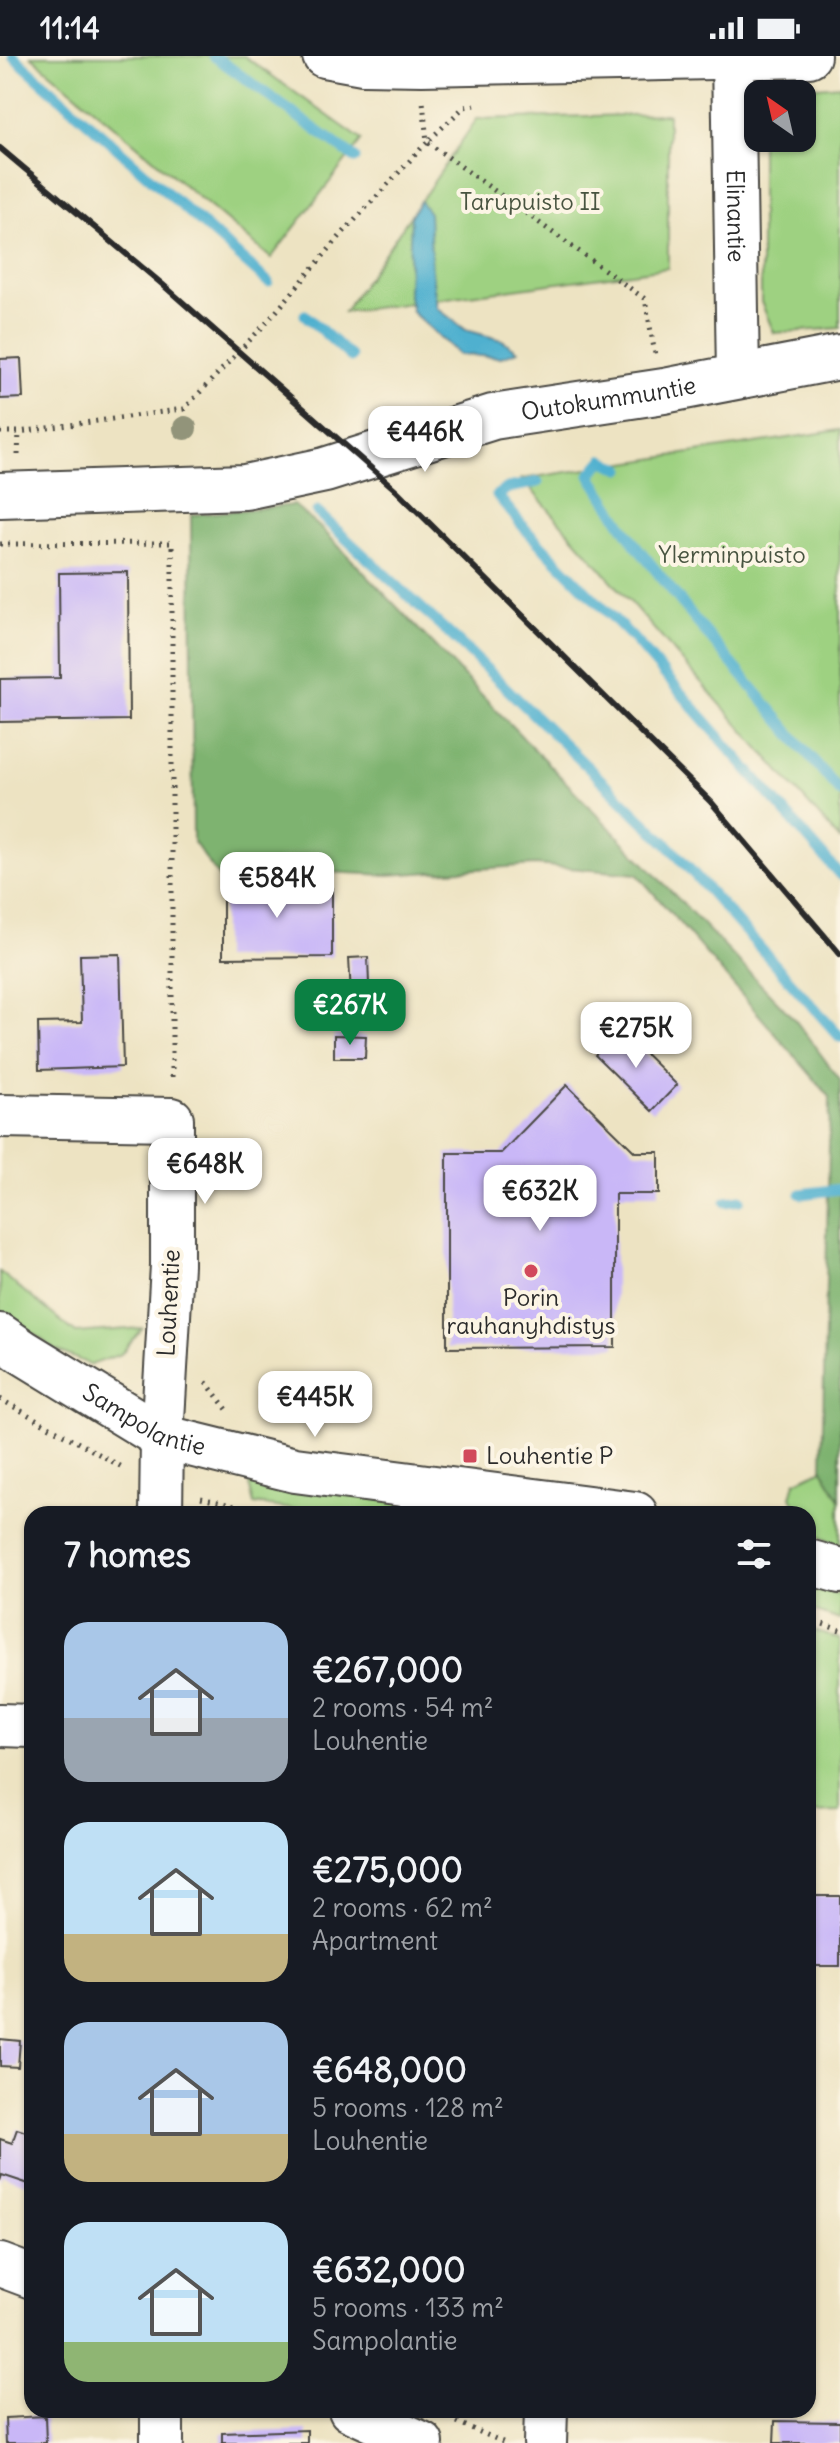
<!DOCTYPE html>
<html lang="en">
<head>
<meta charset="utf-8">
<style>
  :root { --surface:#171b24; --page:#242831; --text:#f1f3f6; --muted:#9ea1a6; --accent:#0b8043 }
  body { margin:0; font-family:Delius,sans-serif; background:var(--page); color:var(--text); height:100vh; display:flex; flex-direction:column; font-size:30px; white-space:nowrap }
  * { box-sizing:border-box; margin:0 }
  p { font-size:26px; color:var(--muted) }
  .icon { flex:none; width:44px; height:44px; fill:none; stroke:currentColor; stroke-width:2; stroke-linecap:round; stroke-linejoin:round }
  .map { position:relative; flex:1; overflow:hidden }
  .side { position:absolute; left:24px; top:1450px; width:792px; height:912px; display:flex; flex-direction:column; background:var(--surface); border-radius:24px; box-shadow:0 2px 6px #0004 }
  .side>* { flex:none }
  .needle { width:52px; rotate:326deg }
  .fabs { position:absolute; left:744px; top:24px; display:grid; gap:16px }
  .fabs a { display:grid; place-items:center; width:72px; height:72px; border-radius:16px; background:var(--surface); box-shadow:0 2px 6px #0004; font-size:40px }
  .price { position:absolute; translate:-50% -68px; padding:0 18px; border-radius:16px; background:#fff; color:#222; font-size:26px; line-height:52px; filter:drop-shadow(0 2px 4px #0008) }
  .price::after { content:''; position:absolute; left:50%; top:48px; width:24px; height:18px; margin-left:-12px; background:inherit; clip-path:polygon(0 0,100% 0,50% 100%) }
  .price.on { background:var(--accent); color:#fff }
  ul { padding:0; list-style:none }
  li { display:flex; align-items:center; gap:24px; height:200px; padding:0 40px }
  li span { display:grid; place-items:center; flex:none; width:224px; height:160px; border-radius:24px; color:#555 }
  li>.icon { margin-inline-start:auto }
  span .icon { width:96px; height:96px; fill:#fffc; stroke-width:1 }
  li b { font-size:34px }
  h2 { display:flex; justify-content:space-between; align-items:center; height:96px; padding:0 40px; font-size:34px }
  .status { display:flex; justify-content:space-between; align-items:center; height:56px; padding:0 40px; background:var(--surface); direction:ltr }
  .status svg { height:22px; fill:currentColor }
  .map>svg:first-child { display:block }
</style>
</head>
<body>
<div class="status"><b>11:14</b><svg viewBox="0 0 49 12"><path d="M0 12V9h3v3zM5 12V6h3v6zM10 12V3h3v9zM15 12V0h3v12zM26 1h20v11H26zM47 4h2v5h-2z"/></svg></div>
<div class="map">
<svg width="840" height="2387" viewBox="0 0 840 2387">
  <rect width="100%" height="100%" fill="#fcf5e5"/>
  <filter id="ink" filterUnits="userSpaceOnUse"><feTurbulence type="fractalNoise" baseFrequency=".0125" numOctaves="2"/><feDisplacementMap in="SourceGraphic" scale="16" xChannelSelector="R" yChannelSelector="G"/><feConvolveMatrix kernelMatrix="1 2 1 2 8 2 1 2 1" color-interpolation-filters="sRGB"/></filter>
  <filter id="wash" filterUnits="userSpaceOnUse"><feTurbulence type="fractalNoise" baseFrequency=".006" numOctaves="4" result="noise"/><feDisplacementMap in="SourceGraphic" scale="32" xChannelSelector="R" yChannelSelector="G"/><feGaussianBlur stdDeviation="1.8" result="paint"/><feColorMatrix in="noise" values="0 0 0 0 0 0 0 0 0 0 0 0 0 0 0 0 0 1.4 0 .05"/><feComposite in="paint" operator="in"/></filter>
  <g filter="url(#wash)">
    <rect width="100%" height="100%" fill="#ede3c2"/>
    <g fill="#9ed181" stroke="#647e56" stroke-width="2">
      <path d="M 31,0 L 244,0 L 362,84 L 271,202 Z"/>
      <path d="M 840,29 L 840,272 L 774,277 L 761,246 L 761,82 L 802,82 L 802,38 L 773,38 L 781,34 Z"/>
      <path d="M 668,58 L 668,212 L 344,256 L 477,63 Z"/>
      <path d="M 840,374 L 840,784 L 522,423 Z"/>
      <path d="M 0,1216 L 76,1277 L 142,1272 L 121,1298 L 91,1309 L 56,1294 L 0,1254 Z"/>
      <path d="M 822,1413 L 840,1443 L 840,1490 L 810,1477 L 808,1458 L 800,1458 L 791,1441 L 795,1426 Z"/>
      <path d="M 254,1422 L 478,1458 L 330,1458 L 254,1448 L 249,1429 Z"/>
      <path d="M 808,1529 L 840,1539 L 840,1564 L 808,1553 Z"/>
      <path d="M 808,1573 L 840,1583 L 840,1756 L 808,1757 Z"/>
    </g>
    <path fill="#7eb36f" stroke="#546f4d" stroke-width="2" d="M 294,449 L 323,474 L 795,964 L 840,1024 L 840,1443 L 822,1413 L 830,1041 L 637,818 L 535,809 L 388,819 L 325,816 L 325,827 L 223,827 L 193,785 L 191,459 Z"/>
    <path fill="#50b0cf" stroke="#3e6e7d" stroke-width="2" d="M 420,145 L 429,157 L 432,218 L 437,252 L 466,274 L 502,284 L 518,295 L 501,301 L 460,299 L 412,256 L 408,235 L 411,159 Z"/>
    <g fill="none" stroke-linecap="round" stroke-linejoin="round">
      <g stroke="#50b0cf" stroke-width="11">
        <path d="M 13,0 L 268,226"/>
        <path d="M 214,0 L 355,102"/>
        <path d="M 305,259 L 351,301"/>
        <path d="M 621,413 L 603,404 L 590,419 L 634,487 L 697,566 L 840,736"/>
        <path d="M 538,426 L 508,432 L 497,439 L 527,475 L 632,581 L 840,819"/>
        <path d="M 317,456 L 466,593 L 668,789 L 840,981"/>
        <path d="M 801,1138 L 840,1133"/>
        <path d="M 726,1146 L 740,1144"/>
      </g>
    </g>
    <g id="blocks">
      <g fill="#c9b7f7">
        <path d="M 21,302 L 23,342 L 0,343 L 0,303 Z"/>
        <path d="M 128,516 L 129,664 L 0,666 L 0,623 L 60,622 L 59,517 Z"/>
        <path d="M 223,827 L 332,827 L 332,901 L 223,902 Z"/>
        <path d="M 120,898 L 123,1011 L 39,1014 L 38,967 L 82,966 L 80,899 Z"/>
        <path d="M 368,901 L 370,956 L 352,958 L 349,902 Z"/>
        <path d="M 620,973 L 677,1029 L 652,1055 L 595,999 Z"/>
        <path d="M 334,979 L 366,980 L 365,1002 L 334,1002 Z"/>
        <path d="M 567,1029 L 635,1096 L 659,1096 L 659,1138 L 615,1138 L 615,1291 L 447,1292 L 447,1097 L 501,1097 Z"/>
        <rect x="808" y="1840" width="32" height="70"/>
        <path d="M 0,1983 L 20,1985 L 18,2011 L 0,2010 Z"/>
        <path d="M 17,2073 L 32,2078 L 32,2129 L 2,2119 L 0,2125 L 0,2083 L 12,2087 Z"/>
        <path d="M 45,2360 L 46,2387 L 6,2387 L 5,2362 Z"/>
        <path d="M 775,2365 L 840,2366 L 840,2387 L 774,2387 Z"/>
        <path d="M 307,2374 L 307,2387 L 222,2387 L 222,2377 Z"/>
      </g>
    </g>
  </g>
  <g filter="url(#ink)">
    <use href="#blocks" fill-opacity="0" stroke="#484742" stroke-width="2"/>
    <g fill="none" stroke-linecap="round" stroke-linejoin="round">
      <defs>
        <g id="minor">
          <path d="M 324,0 L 363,7 L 422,8 L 809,0"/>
          <path id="s1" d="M 733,0 L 738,321"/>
          <path d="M 0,1060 L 172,1063 L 172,1209 L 162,1381 L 161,1458"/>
          <path d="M 0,1669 L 32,1670"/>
          <path d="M 0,2209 L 32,2221"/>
          <path d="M 350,2354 L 422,2387"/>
          <path d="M 162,2387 L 162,2354"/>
          <path d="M 545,2387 L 546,2354"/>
        </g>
        <g id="tertiary">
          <path id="s2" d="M 0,1280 L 23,1296 L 162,1381 L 295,1414 L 635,1458"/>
          <path d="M 808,1506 L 840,1515"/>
        </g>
        <g id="secondary">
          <path id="s3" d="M 0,439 L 245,431 L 325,414 L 493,361 L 664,335 L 840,301"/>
        </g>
      </defs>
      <use href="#minor" stroke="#484742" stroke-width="46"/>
      <use href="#tertiary" stroke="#484742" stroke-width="48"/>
      <use href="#secondary" stroke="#484742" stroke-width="48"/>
      <g stroke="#484742" stroke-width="5" stroke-dasharray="2 6" stroke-linecap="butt">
        <path d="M 475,49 L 464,51 L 427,86 L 645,243 L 655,298"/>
        <path d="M 0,376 L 19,376 L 184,353 L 269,264 L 342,178 L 427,86 L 423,45"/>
        <path d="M 18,399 L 19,376"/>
        <path d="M 0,488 L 172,487 L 172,1026"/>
        <path d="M 206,1326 L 229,1356"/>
        <path d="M 0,1343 L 122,1411"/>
        <path d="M 201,1442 L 269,1458"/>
        <path d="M 808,1563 L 840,1574"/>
        <path d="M 457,2366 L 505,2387"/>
      </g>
      <use href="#minor" stroke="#fff" stroke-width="42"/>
      <use href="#tertiary" stroke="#fff" stroke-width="44"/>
      <use href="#secondary" stroke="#fff" stroke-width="44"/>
      <path stroke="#2b2b2b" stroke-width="6" d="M 0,92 L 162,228 L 396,434 L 712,747 L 840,898"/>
    </g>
    <circle fill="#92947a" cx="185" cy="372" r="12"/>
  </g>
  <g fill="#d1495b" stroke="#fcf5e5" stroke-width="3">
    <circle cx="531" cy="1215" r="8"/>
    <rect x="462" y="1392" width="16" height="16" rx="4"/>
  </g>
  <g text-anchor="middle" stroke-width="8" stroke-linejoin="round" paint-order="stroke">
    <g font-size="24" fill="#485440" stroke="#fcf5e5">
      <text x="530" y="154">Tarupuisto II</text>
      <text x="732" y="507">Ylerminpuisto</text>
    </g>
    <g font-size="24" fill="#2b2b2b" stroke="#fcf5e5">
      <text dy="8" stroke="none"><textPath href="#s1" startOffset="160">Elinantie</textPath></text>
      <text dy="8" stroke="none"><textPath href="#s3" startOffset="620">Outokummuntie</textPath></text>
      <text transform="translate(169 1247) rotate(-87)" y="8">Louhentie</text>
      <text dy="8" stroke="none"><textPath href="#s2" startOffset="168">Sampolantie</textPath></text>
    </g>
    <g font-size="24" fill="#2b2b2b" stroke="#fcf5e5">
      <text x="531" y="1250">Porin<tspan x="531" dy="28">rauhanyhdistys</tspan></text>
      <text x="486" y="1408" text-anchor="start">Louhentie P</text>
    </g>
  </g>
</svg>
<div class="fabs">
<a><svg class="needle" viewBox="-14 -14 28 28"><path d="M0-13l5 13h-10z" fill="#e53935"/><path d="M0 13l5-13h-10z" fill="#9ea1a6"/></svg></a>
</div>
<b class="price" style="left:425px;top:418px">€446K</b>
<b class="price" style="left:277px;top:864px">€584K</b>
<b class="price on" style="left:350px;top:991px">€267K</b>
<b class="price" style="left:636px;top:1014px">€275K</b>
<b class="price" style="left:205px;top:1150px">€648K</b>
<b class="price" style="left:540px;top:1177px">€632K</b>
<b class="price" style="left:315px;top:1383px">€445K</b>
<section class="side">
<h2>7 homes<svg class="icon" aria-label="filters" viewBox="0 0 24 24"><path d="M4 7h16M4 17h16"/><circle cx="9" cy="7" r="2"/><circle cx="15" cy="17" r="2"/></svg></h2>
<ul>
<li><span style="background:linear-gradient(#a9c7e8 60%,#9aa5b1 0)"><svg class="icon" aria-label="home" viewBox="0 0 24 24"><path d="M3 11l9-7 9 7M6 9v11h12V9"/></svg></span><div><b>€267,000</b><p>2 rooms · 54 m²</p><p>Louhentie</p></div></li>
<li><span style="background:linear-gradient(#bfe0f5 70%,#c2b280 0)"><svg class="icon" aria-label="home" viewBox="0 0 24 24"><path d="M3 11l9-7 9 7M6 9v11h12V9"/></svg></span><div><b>€275,000</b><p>2 rooms · 62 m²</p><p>Apartment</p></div></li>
<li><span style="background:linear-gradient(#a9c7e8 70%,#c2b280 0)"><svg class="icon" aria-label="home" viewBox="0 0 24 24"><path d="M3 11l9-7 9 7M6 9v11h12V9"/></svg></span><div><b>€648,000</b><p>5 rooms · 128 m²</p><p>Louhentie</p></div></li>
<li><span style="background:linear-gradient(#bfe0f5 75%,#8fb573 0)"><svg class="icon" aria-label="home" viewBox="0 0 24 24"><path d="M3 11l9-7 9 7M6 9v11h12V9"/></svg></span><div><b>€632,000</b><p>5 rooms · 133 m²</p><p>Sampolantie</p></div></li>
</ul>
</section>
</div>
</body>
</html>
